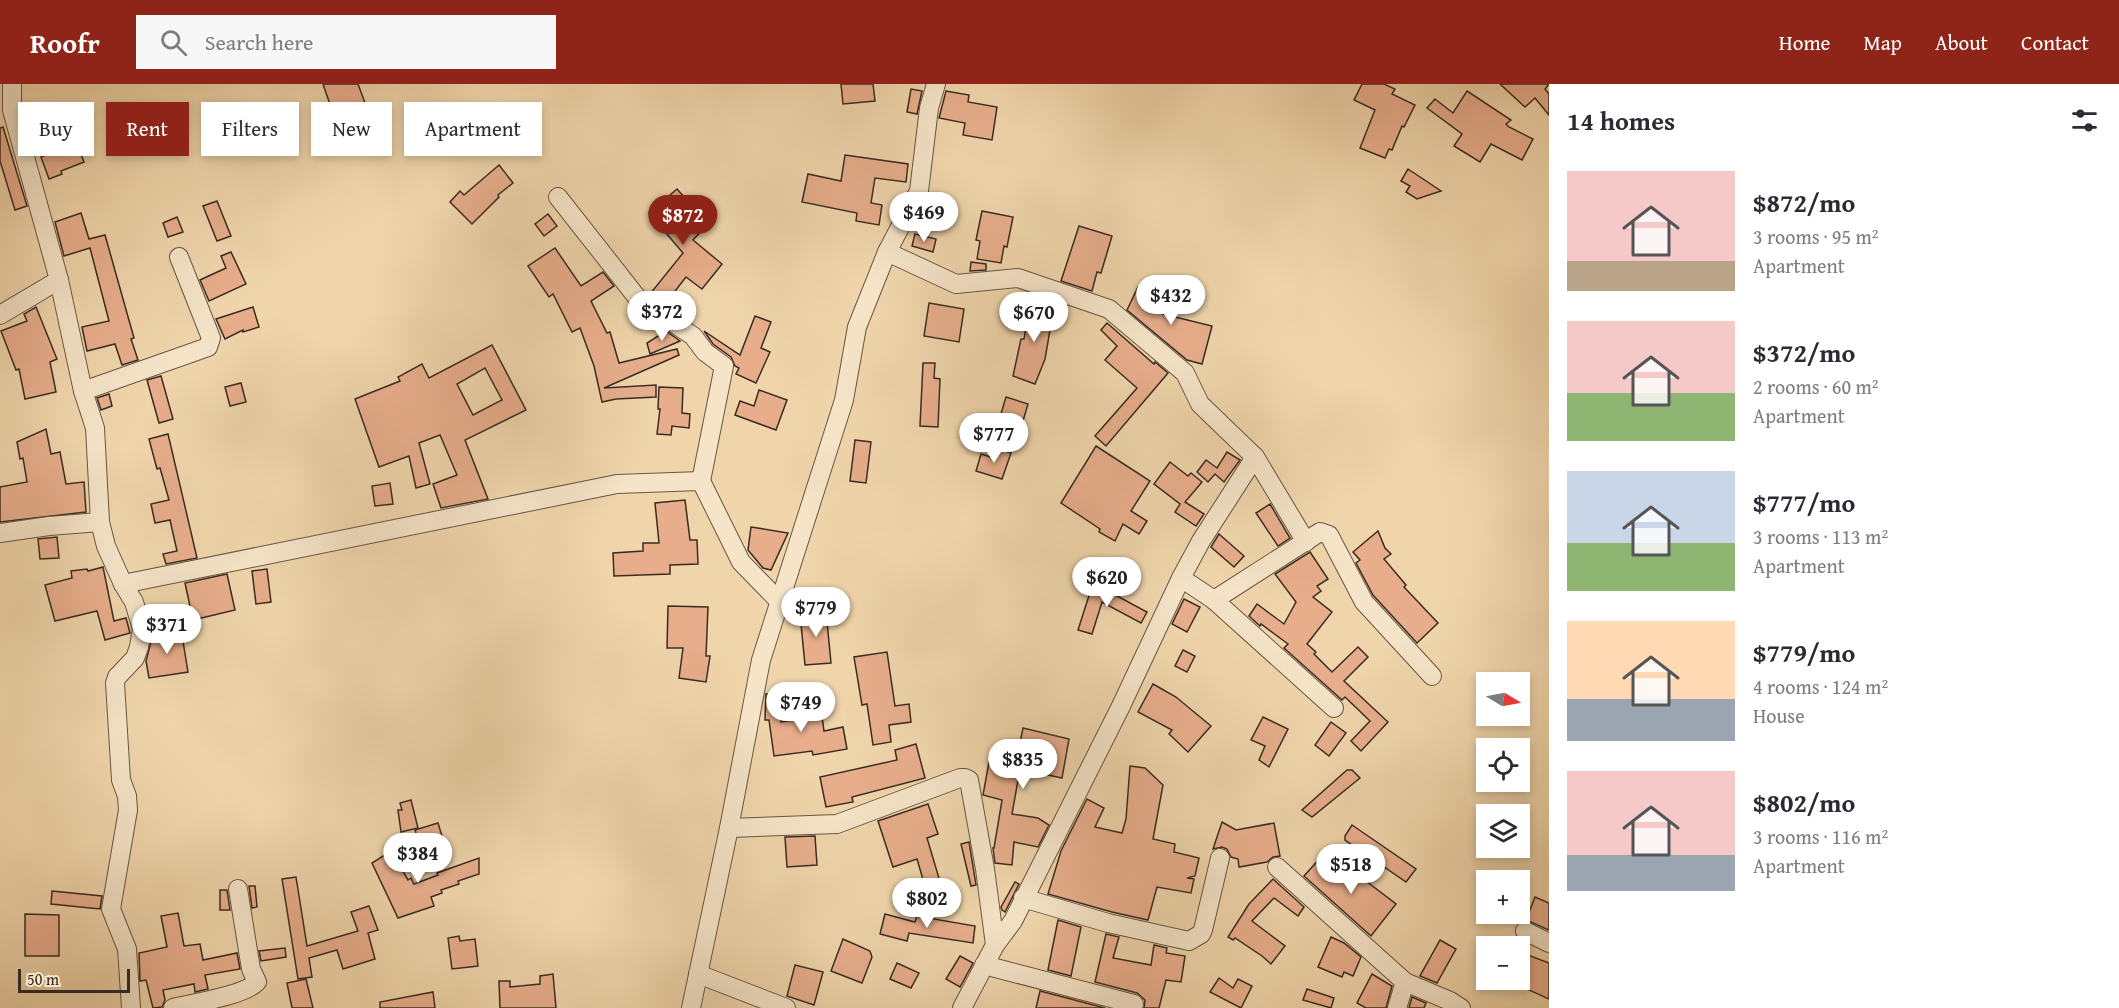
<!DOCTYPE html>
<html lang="en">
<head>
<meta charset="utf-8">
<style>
  :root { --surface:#fff; --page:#f7f7f7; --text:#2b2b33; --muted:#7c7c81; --accent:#8f2418 }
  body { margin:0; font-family:"Gentium Book Plus",serif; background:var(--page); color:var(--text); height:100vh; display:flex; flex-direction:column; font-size:22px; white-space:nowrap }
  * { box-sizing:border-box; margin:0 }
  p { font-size:20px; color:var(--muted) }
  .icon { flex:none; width:33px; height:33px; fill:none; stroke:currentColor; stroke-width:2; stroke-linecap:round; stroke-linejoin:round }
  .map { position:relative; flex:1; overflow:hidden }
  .panel { display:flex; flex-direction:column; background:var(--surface); width:570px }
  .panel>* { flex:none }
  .guide { position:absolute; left:18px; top:18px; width:570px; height:54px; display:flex; gap:12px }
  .needle { width:39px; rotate:100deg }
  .controls { position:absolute; left:1476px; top:588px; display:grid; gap:12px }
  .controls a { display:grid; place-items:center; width:54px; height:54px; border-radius:0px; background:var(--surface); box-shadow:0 3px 9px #0003; font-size:30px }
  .scale { position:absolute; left:18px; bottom:15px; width:112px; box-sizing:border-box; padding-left:6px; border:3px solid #3a2c21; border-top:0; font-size:16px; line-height:21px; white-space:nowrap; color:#3a2c21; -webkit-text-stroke:4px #f5e4c8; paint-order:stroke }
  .price { position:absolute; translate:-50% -51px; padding:0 14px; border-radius:21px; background:#fff; color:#222; font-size:20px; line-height:39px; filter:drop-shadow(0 2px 3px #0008) }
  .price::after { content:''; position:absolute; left:50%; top:36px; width:18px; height:14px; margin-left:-9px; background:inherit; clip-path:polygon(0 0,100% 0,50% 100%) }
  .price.selected { background:var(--accent); color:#fff }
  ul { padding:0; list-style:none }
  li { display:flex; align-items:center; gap:18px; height:150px; padding:0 18px }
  li span { display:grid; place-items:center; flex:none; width:168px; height:120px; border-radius:0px; color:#555 }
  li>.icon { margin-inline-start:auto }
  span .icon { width:72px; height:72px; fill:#fffc; stroke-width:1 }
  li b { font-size:26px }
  h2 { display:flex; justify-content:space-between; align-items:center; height:72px; padding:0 18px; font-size:26px }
  .tag { padding:0 21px; border-radius:0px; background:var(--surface); box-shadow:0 3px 9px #0003; font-size:21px; line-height:54px }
  .tag.selected { background:var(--accent); color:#fff }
  header { display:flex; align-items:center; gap:36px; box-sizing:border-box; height:84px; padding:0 30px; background:var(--accent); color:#fff }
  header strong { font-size:28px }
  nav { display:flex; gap:33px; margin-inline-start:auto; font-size:21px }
  .search { width:420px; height:54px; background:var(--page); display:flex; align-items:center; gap:15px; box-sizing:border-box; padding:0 21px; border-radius:0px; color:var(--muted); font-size:22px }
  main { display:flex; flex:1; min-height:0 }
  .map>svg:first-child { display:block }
</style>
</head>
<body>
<header>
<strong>Roofr</strong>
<div class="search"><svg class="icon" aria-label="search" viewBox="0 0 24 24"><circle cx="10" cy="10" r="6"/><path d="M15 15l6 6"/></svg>Search here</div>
<nav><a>Home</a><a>Map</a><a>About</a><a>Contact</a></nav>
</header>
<main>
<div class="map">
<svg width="1549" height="924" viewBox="0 0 1549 924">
  <rect width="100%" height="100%" fill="#f0d5ab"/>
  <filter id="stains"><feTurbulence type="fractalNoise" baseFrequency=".00333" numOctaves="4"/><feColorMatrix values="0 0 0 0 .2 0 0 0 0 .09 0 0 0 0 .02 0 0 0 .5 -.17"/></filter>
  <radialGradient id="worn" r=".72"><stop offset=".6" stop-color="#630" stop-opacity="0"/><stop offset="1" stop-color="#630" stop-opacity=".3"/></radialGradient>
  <g fill="#e8ae8c" stroke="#3a2c21" stroke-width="1.5" fill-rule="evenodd">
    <path d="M 323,0 L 358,0 L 368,27 L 336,38 Z"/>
    <path d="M 841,0 L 873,0 L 875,17 L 843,20 Z"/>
    <path d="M 1362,0 L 1384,0 L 1395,5 L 1392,10 L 1415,21 L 1404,43 L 1402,42 L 1392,66 L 1389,65 L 1385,74 L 1360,64 L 1375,26 L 1354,16 Z"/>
    <path d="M 1500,0 L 1549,0 L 1545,5 L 1549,10 L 1549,31 L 1535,14 L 1525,23 Z"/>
    <path d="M 911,5 L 922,7 L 917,30 L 907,28 Z"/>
    <path d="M 946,7 L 969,11 L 968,18 L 997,23 L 992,56 L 963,51 L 965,39 L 939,34 Z"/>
    <path d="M 1467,7 L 1511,36 L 1506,40 L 1509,43 L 1533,55 L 1522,76 L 1491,60 L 1480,78 L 1454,62 L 1462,50 L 1427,24 L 1435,15 L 1453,29 Z"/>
    <path d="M 3,43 L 27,122 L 15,126 L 0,77 L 0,44 Z"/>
    <path d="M 76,58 L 84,78 L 61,87 L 62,90 L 49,95 L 41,73 Z"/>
    <path d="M 845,71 L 908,80 L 906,98 L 875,94 L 871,119 L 882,121 L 879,141 L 856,137 L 857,129 L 802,118 L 808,90 L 841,97 Z"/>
    <path d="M 499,81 L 513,99 L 498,111 L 499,113 L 472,140 L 450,118 L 460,107 L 464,111 Z"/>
    <path d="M 1408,85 L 1441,107 L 1417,115 L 1406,108 L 1410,102 L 1401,97 Z"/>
    <path d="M 677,105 L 690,120 L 688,122 L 708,140 L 693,156 L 722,180 L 702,205 L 686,193 L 665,220 L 650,210 L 683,169 L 649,129 Z"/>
    <path d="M 217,117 L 231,152 L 217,157 L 203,122 Z"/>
    <path d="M 982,127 L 1013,133 L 1007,163 L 1004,162 L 1001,179 L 977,175 L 980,157 L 976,156 Z"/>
    <path d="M 81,129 L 89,155 L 105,151 L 134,254 L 131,255 L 138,276 L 122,281 L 115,260 L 87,267 L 82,243 L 109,237 L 90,164 L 64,172 L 55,138 Z"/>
    <path d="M 548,130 L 557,142 L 544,152 L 535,140 Z"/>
    <path d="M 177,133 L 183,148 L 168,153 L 163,139 Z"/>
    <path d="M 1079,142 L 1112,152 L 1101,189 L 1097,188 L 1092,207 L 1061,197 Z"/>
    <path d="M 915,150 L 936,155 L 933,168 L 912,162 Z"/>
    <path d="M 555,164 L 581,202 L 603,188 L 614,202 L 591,217 L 607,249 L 610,248 L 619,279 L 677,265 L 679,271 L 604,304 L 656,301 L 656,313 L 616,315 L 602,318 L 594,282 L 580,244 L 572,248 L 553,210 L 549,213 L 528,182 Z"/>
    <path d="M 231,168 L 246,200 L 209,217 L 200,196 L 226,184 L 221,172 Z"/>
    <path d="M 971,178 L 986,180 L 986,186 L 970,187 Z"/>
    <path d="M 1138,203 L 1168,218 L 1163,230 L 1212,242 L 1202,280 L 1187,276 L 1127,226 Z"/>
    <path d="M 929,219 L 964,225 L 959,258 L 924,252 Z"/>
    <path d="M 1030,219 L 1054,223 L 1045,275 L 1035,300 L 1013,292 L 1021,255 L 1024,255 Z"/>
    <path d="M 36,223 L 57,275 L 50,278 L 56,308 L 25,315 L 19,285 L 16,286 L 1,247 L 27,237 L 24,230 Z"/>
    <path d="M 253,223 L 259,243 L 243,248 L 243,246 L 225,255 L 216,235 Z"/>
    <path d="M 755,232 L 771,238 L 761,264 L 770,268 L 756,299 L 736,290 L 739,284 L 735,282 L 731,273 L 713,260 L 704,247 L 740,271 Z"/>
    <path d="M 1107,239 L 1154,280 L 1155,278 L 1168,289 L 1106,362 L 1095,352 L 1137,304 L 1105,276 L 1117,262 L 1101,246 Z"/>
    <path d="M 666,247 L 680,257 L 650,270 L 647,259 Z"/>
    <path d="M 492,261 L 526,326 L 465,356 L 488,415 L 441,424 L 433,400 L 457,391 L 440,351 L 419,359 L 430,400 L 416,404 L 409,372 L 379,383 L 355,315 L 400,297 L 398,293 L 422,280 L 429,294 ZM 485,284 L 502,316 L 473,331 L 457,300 Z"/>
    <path d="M 923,279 L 935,279 L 934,294 L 940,295 L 938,343 L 920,342 Z"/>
    <path d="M 161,292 L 173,335 L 159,339 L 147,296 Z"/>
    <path d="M 241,299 L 246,318 L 230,322 L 225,303 Z"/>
    <path d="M 659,303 L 683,304 L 682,329 L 690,330 L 689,344 L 672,342 L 671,351 L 657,350 L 660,325 L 658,325 Z"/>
    <path d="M 759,306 L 787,316 L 776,346 L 735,331 L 740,317 L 754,322 Z"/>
    <path d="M 109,310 L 112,322 L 101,326 L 97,314 Z"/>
    <path d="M 1006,313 L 1028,320 L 1020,347 L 998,340 Z"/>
    <path d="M 46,345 L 51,370 L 60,368 L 66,400 L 84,398 L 86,428 L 0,438 L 0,403 L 27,398 L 23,374 L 20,375 L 17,358 Z"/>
    <path d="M 168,350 L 197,474 L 166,480 L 163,470 L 177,467 L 170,436 L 155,439 L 151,420 L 169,416 L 160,384 L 157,385 L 149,355 Z"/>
    <path d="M 855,356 L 871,358 L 866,399 L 850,397 Z"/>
    <path d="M 1096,362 L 1150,397 L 1131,427 L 1147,437 L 1139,450 L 1123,440 L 1115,457 L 1099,448 L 1100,445 L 1061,419 Z"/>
    <path d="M 997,364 L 1011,369 L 1002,395 L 976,387 L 981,370 L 994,374 Z"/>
    <path d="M 1227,368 L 1240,376 L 1224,398 L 1215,390 L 1208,398 L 1197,388 L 1206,376 L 1217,384 Z"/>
    <path d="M 1170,378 L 1188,392 L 1191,389 L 1202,398 L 1185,418 L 1204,430 L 1196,442 L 1175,428 L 1180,420 L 1154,400 Z"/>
    <path d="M 390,399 L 393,420 L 375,422 L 372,402 Z"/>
    <path d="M 685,416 L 690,456 L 697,456 L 698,480 L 670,481 L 670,490 L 614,492 L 613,469 L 643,467 L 643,459 L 659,459 L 655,419 Z"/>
    <path d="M 1270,420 L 1290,454 L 1278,462 L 1256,429 Z"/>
    <path d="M 751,443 L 788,449 L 771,486 L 763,484 L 748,466 Z"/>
    <path d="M 1378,447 L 1385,464 L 1391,470 L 1384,475 L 1406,501 L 1404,503 L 1438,539 L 1417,559 L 1373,511 L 1356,479 L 1360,476 L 1353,468 Z"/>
    <path d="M 1219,450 L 1244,472 L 1234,483 L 1211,463 Z"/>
    <path d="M 57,453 L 59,474 L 40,475 L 38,455 Z"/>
    <path d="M 1310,468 L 1328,495 L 1317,502 L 1321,507 L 1313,513 L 1332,528 L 1307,560 L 1316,568 L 1314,570 L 1332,588 L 1358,563 L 1368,573 L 1344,597 L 1388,638 L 1361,667 L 1351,657 L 1370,637 L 1345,613 L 1342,616 L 1284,564 L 1288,560 L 1261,540 L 1260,542 L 1249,532 L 1257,520 L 1284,540 L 1296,518 L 1275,490 Z"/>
    <path d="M 103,483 L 114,537 L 126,534 L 130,549 L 105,556 L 97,527 L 55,537 L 45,501 L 72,494 L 71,487 L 87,485 L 88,487 Z"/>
    <path d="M 267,485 L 271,518 L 256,520 L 252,487 Z"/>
    <path d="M 227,490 L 235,526 L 193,536 L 185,499 Z"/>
    <path d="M 1093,499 L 1147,528 L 1141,539 L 1102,518 L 1092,550 L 1078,546 Z"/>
    <path d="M 1184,515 L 1200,523 L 1187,548 L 1172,540 Z"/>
    <path d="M 668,522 L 708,523 L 706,572 L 710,572 L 706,598 L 679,594 L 683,564 L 667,564 Z"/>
    <path d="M 826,527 L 831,579 L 805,581 L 800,530 Z"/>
    <path d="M 181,545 L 188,588 L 149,594 L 146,577 L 153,550 Z"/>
    <path d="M 1183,566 L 1195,572 L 1187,588 L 1175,582 Z"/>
    <path d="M 887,568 L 895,622 L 909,620 L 911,638 L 889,641 L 891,658 L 873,661 L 867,620 L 862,621 L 854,573 Z"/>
    <path d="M 1153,600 L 1176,613 L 1211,642 L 1188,668 L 1169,650 L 1172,646 L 1138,628 Z"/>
    <path d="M 766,610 L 781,610 L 781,638 L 822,632 L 824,647 L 843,643 L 847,665 L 813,671 L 812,667 L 774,672 L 769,636 L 765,636 Z"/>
    <path d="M 1263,633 L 1288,645 L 1269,683 L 1259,676 L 1265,662 L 1251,656 Z"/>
    <path d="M 1331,638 L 1346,649 L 1329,672 L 1315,661 Z"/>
    <path d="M 1023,644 L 1069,655 L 1062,694 L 1020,685 L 1012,730 L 1038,734 L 1049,741 L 1038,763 L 1014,758 L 1012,781 L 995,779 L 993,764 L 994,764 L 1002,716 L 983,711 L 989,678 L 1015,683 Z"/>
    <path d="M 916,660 L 925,694 L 852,713 L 853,718 L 826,723 L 820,693 L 897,676 L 895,666 Z"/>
    <path d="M 1130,682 L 1145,684 L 1163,701 L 1153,755 L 1175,760 L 1174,768 L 1199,774 L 1195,792 L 1187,794 L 1194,795 L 1191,809 L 1157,803 L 1148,836 L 1112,828 L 1048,810 L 1061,767 L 1087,715 L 1104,724 L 1095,743 L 1122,749 L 1126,735 Z"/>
    <path d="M 1347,686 L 1352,686 L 1360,694 L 1312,733 L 1302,726 Z"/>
    <path d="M 411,716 L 418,744 L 401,748 L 398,726 L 402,726 L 400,719 Z"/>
    <path d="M 928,720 L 938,750 L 927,754 L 944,811 L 929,816 L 917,775 L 893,783 L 878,737 Z"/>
    <path d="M 1222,738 L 1236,746 L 1274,739 L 1280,772 L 1273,773 L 1267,778 L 1239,783 L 1238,775 L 1231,773 L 1227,765 L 1222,763 L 1213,765 Z"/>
    <path d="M 438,739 L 442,752 L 419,760 L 415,746 Z"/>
    <path d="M 1352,741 L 1416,785 L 1406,798 L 1345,756 L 1345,752 Z"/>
    <path d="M 815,752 L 817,781 L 787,783 L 785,753 Z"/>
    <path d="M 969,758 L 976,801 L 971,802 L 961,760 Z"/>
    <path d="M 391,767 L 408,796 L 411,794 L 414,800 L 438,791 L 437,789 L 479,774 L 479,790 L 458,797 L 459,800 L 441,806 L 442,809 L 431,813 L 434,822 L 398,834 L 372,779 Z"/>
    <path d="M 1322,772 L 1337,785 L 1341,781 L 1360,797 L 1362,794 L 1396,820 L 1371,852 L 1304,792 Z"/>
    <path d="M 296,793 L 307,862 L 358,847 L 351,828 L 369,822 L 378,846 L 368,849 L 375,875 L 343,885 L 337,866 L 309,874 L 312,893 L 298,895 L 282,795 Z"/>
    <path d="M 1273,795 L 1304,823 L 1298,832 L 1274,814 L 1252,837 L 1285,862 L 1271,880 L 1262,872 L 1235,854 L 1233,856 L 1228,853 L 1249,820 Z"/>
    <path d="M 1015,798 L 1019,800 L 1005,828 L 1002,826 L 1001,823 Z"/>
    <path d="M 249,802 L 255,802 L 257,823 L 252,824 Z"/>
    <path d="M 220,806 L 227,806 L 230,826 L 220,826 Z"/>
    <path d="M 52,807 L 102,812 L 100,825 L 51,820 Z"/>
    <path d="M 1535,813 L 1549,819 L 1549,846 L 1526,836 Z"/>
    <path d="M 178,829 L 184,862 L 200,860 L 203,876 L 237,869 L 240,885 L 205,891 L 208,905 L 195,908 L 194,900 L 163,906 L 165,916 L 162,923 L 153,924 L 146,896 L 140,897 L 139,869 L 167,863 L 161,832 Z"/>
    <path d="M 25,830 L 59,831 L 59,872 L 25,872 Z"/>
    <path d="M 885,830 L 915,838 L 917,832 L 975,842 L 973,859 L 909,849 L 907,857 L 880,850 Z"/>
    <path d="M 1058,836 L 1081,843 L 1071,892 L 1048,886 Z"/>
    <path d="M 1106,850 L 1119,853 L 1113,874 L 1151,881 L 1154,861 L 1167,864 L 1166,869 L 1185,872 L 1181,898 L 1166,896 L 1159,924 L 1144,924 L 1145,916 L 1137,909 L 1095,898 Z"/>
    <path d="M 459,852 L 460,857 L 475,855 L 478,882 L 452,885 L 448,854 Z"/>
    <path d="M 1331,853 L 1344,859 L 1361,873 L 1353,892 L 1344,888 L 1342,893 L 1318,883 Z"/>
    <path d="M 843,855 L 870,867 L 872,873 L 862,899 L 831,887 Z"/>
    <path d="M 1440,856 L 1456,865 L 1437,899 L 1420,892 Z"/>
    <path d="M 285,864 L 286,873 L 261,877 L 259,867 Z"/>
    <path d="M 1520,868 L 1549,879 L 1549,915 L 1520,902 Z"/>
    <path d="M 960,872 L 973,879 L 960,903 L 946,895 Z"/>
    <path d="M 897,879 L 919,889 L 911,904 L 890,895 Z"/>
    <path d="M 795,881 L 823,888 L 814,921 L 787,912 Z"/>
    <path d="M 553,890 L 556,924 L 500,924 L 499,897 L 510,897 L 510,903 L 540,900 L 540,892 Z"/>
    <path d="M 1372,890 L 1392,902 L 1386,924 L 1366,924 L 1357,919 Z"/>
    <path d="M 1219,894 L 1233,904 L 1238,895 L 1252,902 L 1241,924 L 1210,908 Z"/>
    <path d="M 306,895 L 313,924 L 292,924 L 287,899 Z"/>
    <path d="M 1307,905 L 1334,914 L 1331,924 L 1303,916 Z"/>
    <path d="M 1040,907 L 1105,924 L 1036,924 Z"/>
    <path d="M 433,908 L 435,924 L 380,924 L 380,918 Z"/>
    <path d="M 1412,913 L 1426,919 L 1424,924 L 1409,924 Z"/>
  </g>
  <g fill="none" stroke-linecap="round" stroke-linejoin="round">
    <defs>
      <g id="minor">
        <path d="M 558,113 L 639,216 L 693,252 L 705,268 L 724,282 L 701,397"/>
        <path d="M 887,168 L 956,200 L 1018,194 L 1109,225 L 1185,289 L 1200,320 L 1255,373 L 1306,458"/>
        <path d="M 59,196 L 83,307 L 95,344 L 100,438 L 106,462 L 123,500 L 134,518 L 142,545 L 139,563 L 135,574 L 117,593 L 115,599 L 121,696 L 127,712 L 128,726 L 111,825 L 127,865 L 131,924"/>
        <path d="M 0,231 L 59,196 L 12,26 L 12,0"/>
        <path d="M 83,307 L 208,263 L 211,254 L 179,173"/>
        <path d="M 1255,373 L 1201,457 L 1181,494 L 1214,516 L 1320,448 L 1329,451 L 1364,518 L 1432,592"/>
        <path d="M 0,449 L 49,442 L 100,438"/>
        <path d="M 123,500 L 617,400 L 701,397 L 741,478 L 780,518"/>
        <path d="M 1214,516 L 1334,624"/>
        <path d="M 729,744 L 837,740 L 960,694 L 965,694 L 969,696 L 985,785 L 995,861 L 962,924"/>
        <path d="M 1277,783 L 1405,898 L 1450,917 L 1461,924"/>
        <path d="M 1023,814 L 1108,839 L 1189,857 L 1201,850 L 1203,846 L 1220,774"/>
        <path d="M 1525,847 L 1549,859"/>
        <path d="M 995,861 L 1013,837 L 1121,622 L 1181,494"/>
        <path d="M 984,881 L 1134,920"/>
        <path d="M 698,890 L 786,924"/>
        <path d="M 173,924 C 193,919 243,912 257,898 L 251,885 L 238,805"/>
        <path d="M 691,924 L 729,744 L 761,576 L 844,316 L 857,243 L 887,168 L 919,107 L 929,24 L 936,0"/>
        <path d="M 1397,924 L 1405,898"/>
      </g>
    </defs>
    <use href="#minor" stroke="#685644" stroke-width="20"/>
    <use href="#minor" stroke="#f5e4c8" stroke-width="18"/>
  </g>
  <rect width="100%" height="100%" filter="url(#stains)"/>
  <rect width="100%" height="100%" fill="url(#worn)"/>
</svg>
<div class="controls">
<a><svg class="needle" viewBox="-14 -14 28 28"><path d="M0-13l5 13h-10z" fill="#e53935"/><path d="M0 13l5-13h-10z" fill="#7c7c81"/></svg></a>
<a><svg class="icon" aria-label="locate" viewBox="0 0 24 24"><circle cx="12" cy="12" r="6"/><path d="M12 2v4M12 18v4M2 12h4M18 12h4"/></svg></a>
<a><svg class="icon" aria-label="layers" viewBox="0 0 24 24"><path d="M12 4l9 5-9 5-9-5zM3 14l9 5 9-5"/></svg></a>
<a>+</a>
<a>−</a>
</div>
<div class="scale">50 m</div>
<b class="price" style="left:924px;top:159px">$469</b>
<b class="price selected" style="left:683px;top:162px">$872</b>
<b class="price" style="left:1171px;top:242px">$432</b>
<b class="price" style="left:662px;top:258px">$372</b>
<b class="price" style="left:1034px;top:259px">$670</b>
<b class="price" style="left:994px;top:380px">$777</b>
<b class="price" style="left:1107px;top:524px">$620</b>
<b class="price" style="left:816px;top:554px">$779</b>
<b class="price" style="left:167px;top:571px">$371</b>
<b class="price" style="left:801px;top:649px">$749</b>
<b class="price" style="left:1023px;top:706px">$835</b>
<b class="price" style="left:418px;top:800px">$384</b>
<b class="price" style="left:1351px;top:811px">$518</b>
<b class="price" style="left:927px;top:845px">$802</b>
<div class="guide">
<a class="tag">Buy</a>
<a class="tag selected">Rent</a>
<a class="tag">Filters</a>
<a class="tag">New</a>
<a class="tag">Apartment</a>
</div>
</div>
<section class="panel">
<h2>14 homes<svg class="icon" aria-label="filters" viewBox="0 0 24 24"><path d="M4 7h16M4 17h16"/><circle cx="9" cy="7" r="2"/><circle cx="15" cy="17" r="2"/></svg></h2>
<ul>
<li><span style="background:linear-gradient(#f6c9c9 75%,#b9a48a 0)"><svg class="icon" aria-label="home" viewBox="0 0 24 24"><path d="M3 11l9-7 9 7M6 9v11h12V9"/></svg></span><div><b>$872/mo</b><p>3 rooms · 95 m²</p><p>Apartment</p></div></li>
<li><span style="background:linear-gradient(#f6c9c9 60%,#8fb573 0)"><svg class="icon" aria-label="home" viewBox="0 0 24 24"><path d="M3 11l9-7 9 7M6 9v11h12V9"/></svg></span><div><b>$372/mo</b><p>2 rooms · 60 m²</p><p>Apartment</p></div></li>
<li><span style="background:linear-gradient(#c9d6e8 60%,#8fb573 0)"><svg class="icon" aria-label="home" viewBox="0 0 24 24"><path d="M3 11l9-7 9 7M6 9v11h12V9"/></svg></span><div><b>$777/mo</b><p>3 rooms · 113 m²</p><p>Apartment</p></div></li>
<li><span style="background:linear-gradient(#ffd9b3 65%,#9aa5b1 0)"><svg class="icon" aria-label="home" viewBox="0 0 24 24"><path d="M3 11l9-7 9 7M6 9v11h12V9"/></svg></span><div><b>$779/mo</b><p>4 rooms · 124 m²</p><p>House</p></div></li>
<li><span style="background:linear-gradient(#f6c9c9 70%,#9aa5b1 0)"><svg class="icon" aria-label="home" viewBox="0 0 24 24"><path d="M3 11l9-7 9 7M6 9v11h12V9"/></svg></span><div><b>$802/mo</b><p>3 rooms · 116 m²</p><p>Apartment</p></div></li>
</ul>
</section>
</main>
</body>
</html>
